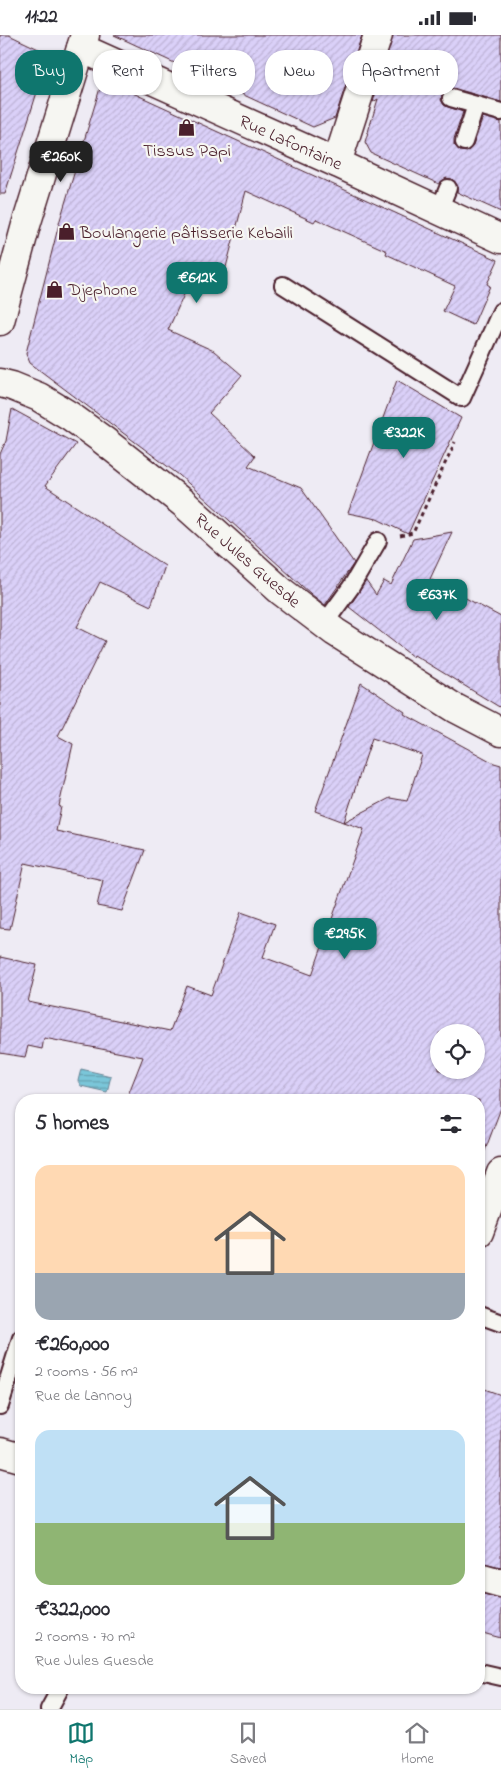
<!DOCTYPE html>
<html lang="en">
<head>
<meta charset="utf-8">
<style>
  :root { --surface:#fff; --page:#f2f2f3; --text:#2b2b33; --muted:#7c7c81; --line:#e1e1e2; --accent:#0f766e }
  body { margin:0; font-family:"Indie Flower",sans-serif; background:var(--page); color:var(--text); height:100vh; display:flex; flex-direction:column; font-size:19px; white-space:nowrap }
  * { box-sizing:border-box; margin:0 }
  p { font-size:16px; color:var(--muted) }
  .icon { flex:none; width:28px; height:28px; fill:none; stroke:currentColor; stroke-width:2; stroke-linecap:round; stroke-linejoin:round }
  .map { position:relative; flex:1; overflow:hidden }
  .panel { position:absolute; left:15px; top:1059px; width:470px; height:600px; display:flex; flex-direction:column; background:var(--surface); border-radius:20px; box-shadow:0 1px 4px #0004 }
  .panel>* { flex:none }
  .hud { position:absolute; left:15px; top:15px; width:471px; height:45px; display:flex; gap:10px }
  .controls { position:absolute; left:430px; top:989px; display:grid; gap:10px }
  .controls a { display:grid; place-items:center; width:55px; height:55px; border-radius:50%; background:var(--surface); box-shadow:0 1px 4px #0004; font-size:25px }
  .price { position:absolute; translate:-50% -42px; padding:0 11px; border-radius:10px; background:var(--accent); color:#fff; font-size:16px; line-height:32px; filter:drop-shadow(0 1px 2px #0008) }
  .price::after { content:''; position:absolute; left:50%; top:30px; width:15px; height:11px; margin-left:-8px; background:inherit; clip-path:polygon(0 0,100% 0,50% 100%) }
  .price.active { background:#222; color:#fff }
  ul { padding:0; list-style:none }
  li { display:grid; align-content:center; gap:10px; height:265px; padding:0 20px }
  li span { display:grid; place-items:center; height:155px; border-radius:15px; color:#555 }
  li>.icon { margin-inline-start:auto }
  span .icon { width:90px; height:90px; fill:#fffc; stroke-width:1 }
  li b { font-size:21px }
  h2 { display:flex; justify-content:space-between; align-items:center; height:60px; padding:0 20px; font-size:21px }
  .tag { padding:0 18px; border-radius:20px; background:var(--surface); box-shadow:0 1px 4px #0004; font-size:18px; line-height:45px }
  .tag.active { background:var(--accent); color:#fff }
  .status { display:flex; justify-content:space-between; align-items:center; height:35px; padding:0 25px; background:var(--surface); direction:ltr }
  .status svg { height:14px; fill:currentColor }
  .menu { display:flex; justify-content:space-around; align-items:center; height:70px; border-top:1px solid var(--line); background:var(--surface); font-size:14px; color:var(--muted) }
  .menu a { display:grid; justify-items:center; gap:2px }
  .menu .active { color:var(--accent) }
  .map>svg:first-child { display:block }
</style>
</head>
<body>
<div class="status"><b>11:22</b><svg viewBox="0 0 49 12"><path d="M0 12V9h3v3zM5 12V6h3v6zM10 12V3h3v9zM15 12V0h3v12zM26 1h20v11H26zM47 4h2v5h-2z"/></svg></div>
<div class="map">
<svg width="501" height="1674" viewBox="0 0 501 1674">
  <defs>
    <pattern id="water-rules" width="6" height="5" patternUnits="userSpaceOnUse" patternTransform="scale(1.25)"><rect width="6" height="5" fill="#7ac6d9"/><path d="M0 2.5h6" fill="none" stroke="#66a0b0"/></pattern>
    <pattern id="building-hatch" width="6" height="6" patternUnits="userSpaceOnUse" patternTransform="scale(1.25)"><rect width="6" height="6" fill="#dad0f8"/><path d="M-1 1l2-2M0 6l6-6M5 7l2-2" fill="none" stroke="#bdb2d5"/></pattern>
  </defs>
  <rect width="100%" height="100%" fill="#eeebf4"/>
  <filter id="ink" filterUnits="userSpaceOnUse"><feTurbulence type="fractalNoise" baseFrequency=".02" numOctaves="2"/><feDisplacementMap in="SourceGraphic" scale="10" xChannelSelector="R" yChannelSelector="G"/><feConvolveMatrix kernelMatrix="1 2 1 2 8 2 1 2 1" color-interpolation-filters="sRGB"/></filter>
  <g filter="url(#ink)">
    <path fill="url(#water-rules)" stroke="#678393" d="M 81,1034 L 111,1041 L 107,1057 L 81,1051 L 78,1046 Z"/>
    <g fill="url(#building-hatch)" stroke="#4a1f2b" fill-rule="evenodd">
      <path d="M 0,0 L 9,0 L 49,19 L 5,159 L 0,159 Z"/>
      <path d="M 114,0 L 362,0 L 335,83 L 313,92 Z"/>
      <path d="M 393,0 L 501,0 L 501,67 L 453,53 L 444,56 L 442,60 L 441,65 L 444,70 L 448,72 L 463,77 L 454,104 L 454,110 L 460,116 L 467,117 L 473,111 L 483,82 L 501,87 L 501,177 L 457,157 L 458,151 L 452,144 L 446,143 L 439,149 L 371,118 L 365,107 L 378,64 L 373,67 Z"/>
      <path d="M 111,48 L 498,225 L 487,249 L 490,251 L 473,290 L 443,276 L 455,251 L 386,219 L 387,216 L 316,184 L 314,187 L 246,156 L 219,259 L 192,242 L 168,295 L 214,316 L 242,340 L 209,378 L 255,421 L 248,431 L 301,453 L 354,528 L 325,570 L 311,559 L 179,440 L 30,328 L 26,318 L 60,185 L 100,53 Z"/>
      <path d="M 397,345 L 461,383 L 408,499 L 377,484 L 348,478 Z"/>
      <path d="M 12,374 L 76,409 L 45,451 L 165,531 L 151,571 L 100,547 L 77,592 L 105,606 L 58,701 L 73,709 L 59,771 L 61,772 L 56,796 L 145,815 L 122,876 L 97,871 L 103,845 L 25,828 L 10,894 L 0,893 L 0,419 L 6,406 Z"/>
      <path d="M 452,497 L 430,544 L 501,582 L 501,673 L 414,620 L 413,622 L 349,572 L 366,546 L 376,560 L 384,546 L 391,550 L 413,504 Z"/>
      <path d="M 361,648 L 405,677 L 404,679 L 494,728 L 501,730 L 501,1073 L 481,1126 L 479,1126 L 479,1065 L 126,1065 L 143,1022 L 44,1003 L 42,1014 L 28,1011 L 25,1022 L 0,1018 L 0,922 L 37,930 L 28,967 L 170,996 L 187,951 L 211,960 L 241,877 L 275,889 L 263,922 L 312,940 L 364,794 L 344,787 L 390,763 L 407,766 L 422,720 L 372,703 L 344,787 L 315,776 ZM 439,998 L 476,998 L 476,1035 L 439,1035 Z"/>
      <path d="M 479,1352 L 501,1360 L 501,1532 L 479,1527 Z"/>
      <path d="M 479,1558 L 501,1563 L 501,1603 L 479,1597 Z"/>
    </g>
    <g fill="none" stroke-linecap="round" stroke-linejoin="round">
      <defs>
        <g id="lane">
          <path d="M 451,63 L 501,77"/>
          <path d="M 464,107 L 476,70"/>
          <path d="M 439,175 L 448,153"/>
          <path d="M 283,250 L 462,363 L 501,276"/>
          <path d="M 324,589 L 351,552 L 378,506"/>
          <path d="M 479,1280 L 501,1288"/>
          <path d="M 0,1371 L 21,1303"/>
          <path d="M 479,1637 L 501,1642"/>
          <path d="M 49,1674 L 61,1652"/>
        </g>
        <g id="street">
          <path d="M 81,13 L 337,128 L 501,204"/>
          <path d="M 337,128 L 378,0"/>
          <path d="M 479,1197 L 501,1138"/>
          <path d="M 0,1417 L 21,1423"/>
          <path d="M 479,1542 L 501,1548"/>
        </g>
        <g id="secondary">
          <path d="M 0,286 L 26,190 L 85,0"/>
          <path d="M 0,348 L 12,351 L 39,362 L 70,381 L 103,405 L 183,468 L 281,556 L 335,597 L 455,673 L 501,697"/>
        </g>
      </defs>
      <use href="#lane" stroke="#4a1f2b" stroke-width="20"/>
      <use href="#street" stroke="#4a1f2b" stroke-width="31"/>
      <use href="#secondary" stroke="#4a1f2b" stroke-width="31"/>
      <path stroke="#4a1f2b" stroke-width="3" stroke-dasharray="4 4" stroke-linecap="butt" d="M 400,501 L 413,498 L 455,407"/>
      <use href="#lane" stroke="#f6f6f2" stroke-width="16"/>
      <use href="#street" stroke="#f6f6f2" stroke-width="28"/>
      <use href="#secondary" stroke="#f6f6f2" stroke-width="28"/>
    </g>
  </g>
  <defs>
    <symbol id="shop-bare" viewBox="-9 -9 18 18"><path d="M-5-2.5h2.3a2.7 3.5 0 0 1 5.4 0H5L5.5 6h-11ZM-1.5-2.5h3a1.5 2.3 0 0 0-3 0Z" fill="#4a1f2b" stroke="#f6f6f2" stroke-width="2.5" paint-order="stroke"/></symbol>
  </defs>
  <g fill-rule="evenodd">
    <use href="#shop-bare" x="174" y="80" width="25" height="25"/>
    <use href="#shop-bare" x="54" y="184" width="25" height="25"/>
    <use href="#shop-bare" x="42" y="242" width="25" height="25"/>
  </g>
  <g text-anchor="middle" stroke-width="4.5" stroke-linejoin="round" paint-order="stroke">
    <g font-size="18" fill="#4a1f2b" stroke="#f6f6f2">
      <text transform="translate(291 107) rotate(24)" y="6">Rue Lafontaine</text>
      <text transform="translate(248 525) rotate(41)" y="6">Rue Jules Guesde</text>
    </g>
    <g font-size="18" fill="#4a1f2b" stroke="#f6f6f2" text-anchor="start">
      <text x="187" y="121" text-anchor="middle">Tissus Papi</text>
      <text x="80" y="203">Boulangerie pâtisserie Kebaili</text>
      <text x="68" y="260">Djephone</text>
    </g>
  </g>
</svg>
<div class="controls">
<a><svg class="icon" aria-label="locate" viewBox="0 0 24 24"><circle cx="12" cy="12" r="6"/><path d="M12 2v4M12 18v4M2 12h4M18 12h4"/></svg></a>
</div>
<b class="price active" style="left:61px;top:148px">€260K</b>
<b class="price" style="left:197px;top:269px">€612K</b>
<b class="price" style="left:404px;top:424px">€322K</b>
<b class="price" style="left:437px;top:586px">€637K</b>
<b class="price" style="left:345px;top:925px">€295K</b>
<div class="hud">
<a class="tag active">Buy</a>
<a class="tag">Rent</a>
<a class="tag">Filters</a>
<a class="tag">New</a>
<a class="tag">Apartment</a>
</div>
<section class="panel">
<h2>5 homes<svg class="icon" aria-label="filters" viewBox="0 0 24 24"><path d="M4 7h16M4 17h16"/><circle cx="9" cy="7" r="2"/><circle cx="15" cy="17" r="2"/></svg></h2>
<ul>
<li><span style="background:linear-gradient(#ffd9b3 70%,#9aa5b1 0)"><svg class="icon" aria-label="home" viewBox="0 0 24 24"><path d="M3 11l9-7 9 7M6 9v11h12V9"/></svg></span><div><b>€260,000</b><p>2 rooms · 56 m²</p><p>Rue de Lannoy</p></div></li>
<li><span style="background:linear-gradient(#bfe0f5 60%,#8fb573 0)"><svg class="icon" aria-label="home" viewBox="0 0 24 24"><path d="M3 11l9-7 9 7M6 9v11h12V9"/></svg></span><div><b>€322,000</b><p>2 rooms · 70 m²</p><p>Rue Jules Guesde</p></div></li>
</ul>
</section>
</div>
<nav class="menu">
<a class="active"><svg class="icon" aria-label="map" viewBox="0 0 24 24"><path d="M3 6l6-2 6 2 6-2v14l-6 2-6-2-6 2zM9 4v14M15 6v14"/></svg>Map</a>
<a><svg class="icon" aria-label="saved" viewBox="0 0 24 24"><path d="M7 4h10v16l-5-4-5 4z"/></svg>Saved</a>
<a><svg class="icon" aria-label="home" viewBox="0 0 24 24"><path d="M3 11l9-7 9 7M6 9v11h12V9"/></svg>Home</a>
</nav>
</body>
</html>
